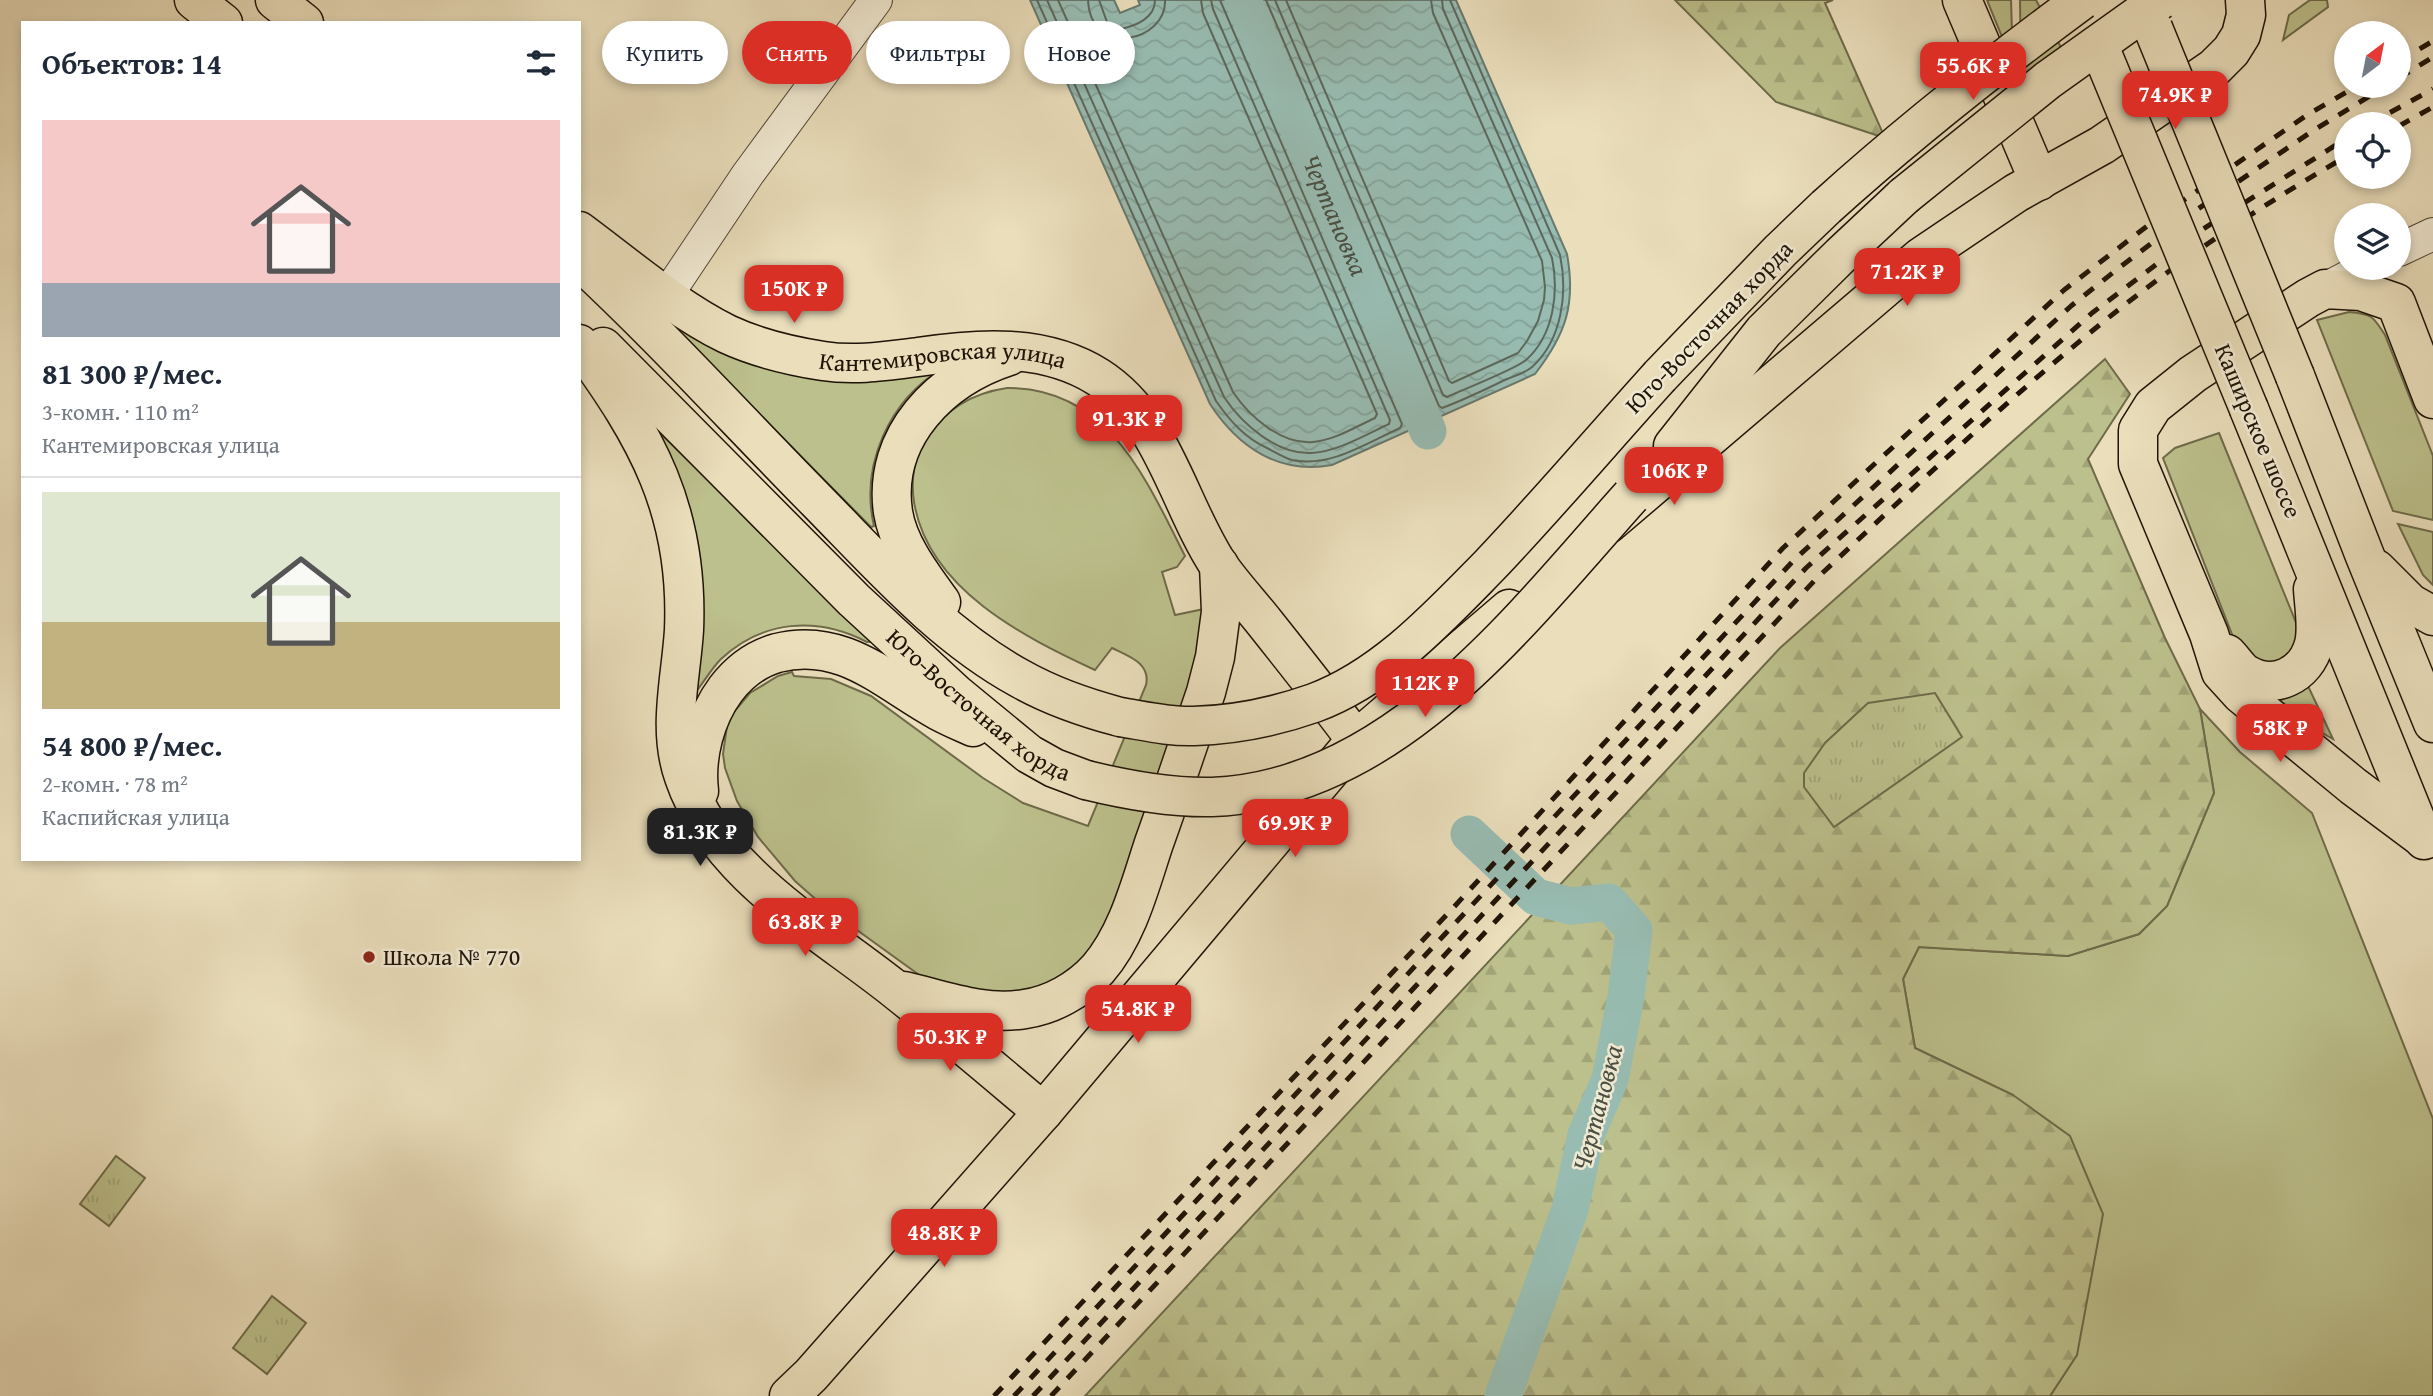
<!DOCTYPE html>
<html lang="ru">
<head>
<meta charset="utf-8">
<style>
  :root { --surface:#fff; --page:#f6f6f7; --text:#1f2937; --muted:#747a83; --line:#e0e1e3; --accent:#d93025 }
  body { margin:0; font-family:"Gentium Book Plus",serif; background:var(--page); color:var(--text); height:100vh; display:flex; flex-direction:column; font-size:26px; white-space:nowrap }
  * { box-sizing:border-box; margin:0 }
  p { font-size:23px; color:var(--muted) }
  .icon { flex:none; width:38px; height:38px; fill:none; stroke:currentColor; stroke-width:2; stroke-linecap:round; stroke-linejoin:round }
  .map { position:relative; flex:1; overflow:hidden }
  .sheet { position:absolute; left:21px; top:21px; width:560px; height:840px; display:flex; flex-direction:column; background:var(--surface); border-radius:0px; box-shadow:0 4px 10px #0003 }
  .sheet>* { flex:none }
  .guide { position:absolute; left:602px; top:21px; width:665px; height:63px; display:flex; gap:14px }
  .needle { width:46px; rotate:32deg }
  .tools { position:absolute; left:2334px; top:21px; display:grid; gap:14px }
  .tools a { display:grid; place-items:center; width:77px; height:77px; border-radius:50%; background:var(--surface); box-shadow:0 4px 10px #0003; font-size:35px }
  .price { position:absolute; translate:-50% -60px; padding:0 16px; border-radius:14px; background:var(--accent); color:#fff; font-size:23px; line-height:46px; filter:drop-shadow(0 2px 4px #0008) }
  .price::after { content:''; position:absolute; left:50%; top:42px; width:21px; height:16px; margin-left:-10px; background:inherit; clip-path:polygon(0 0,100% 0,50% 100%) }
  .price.on { background:#222; color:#fff }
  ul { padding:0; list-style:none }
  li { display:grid; align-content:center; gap:14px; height:371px; padding:0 21px }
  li+li { border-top:2px solid var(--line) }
  li span { display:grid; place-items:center; height:217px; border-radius:0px; color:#555 }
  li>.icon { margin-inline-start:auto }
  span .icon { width:126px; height:126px; fill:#fffc; stroke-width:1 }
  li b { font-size:30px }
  h2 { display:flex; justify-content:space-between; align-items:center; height:84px; padding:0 21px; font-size:30px }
  .chip { padding:0 24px; border-radius:32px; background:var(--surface); box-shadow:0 4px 10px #0003; font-size:24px; line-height:63px }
  .chip.on { background:var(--accent); color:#fff }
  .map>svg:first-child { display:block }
</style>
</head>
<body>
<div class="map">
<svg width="2433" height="1396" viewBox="0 0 2433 1396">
  <defs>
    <pattern id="forest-firs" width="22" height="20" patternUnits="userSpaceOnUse" patternTransform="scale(1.75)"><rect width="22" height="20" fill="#bcc08c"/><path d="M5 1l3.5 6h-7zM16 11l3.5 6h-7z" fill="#a1a477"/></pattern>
    <pattern id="park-tufts" width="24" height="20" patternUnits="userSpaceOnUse" patternTransform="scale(1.75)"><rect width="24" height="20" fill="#bcc08c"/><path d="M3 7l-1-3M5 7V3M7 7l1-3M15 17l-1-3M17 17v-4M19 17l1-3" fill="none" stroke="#a1a477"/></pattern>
    <pattern id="water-waves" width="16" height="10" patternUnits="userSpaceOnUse" patternTransform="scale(1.75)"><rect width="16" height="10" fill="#98bcb2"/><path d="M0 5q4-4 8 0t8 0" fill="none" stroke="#83a198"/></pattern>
  </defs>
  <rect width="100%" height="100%" fill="#eadebb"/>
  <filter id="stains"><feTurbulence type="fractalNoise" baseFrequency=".00286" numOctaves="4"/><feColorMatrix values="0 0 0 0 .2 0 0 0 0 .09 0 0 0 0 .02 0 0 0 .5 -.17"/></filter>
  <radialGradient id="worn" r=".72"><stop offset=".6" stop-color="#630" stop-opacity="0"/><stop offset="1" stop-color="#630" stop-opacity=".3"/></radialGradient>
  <g fill="#bcc08c" stroke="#6e6a4a" stroke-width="2">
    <path d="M 1987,0 L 2011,0 L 2013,64 Z"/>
    <path d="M 2020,0 L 2036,0 L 2075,74 L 2039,101 L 2021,72 Z"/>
    <path d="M 2310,0 L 2327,0 L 2328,7 L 2283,40 L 2289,15 Z"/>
    <path d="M 645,299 L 665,310 L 943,368 C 889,400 860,465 874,526 L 871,527 Z"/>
    <path d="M 2349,312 C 2372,314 2373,316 2385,335 L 2433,456 L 2433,520 L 2393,511 L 2317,320 Z"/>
    <path d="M 1007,388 C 1108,387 1146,479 1185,556 L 1177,567 L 1162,572 L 1175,615 L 1204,609 L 1207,625 L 1134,873 L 1081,971 L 1015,1002 L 929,982 L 821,904 L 795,881 L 758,837 L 737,801 L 725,768 L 723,754 L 727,726 L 733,713 L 750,693 L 778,676 L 792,672 L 794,676 L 831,679 L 871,696 L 983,778 L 1023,803 L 1088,826 L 1146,685 C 1151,663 1128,656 1112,648 L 1095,670 C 1024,637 928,589 914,502 C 911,482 913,458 925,440 C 944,410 972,393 1007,388 Z"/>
    <path d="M 660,433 L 870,639 L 870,642 L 867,642 C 817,616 763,620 721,659 C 711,669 704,682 695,693 L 657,437 Z"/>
    <path d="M 2219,433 L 2297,625 L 2295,656 L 2268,667 L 2237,647 L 2163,458 L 2175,448 Z"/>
    <path d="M 2398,524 L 2433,532 L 2433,585 L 2423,575 Z"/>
    <path d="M 2308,686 L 2333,739 L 2276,706 L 2281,700 Z"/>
    <path d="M 2200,709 L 2240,752 L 2312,813 L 2433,1119 L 2433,1396 L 2050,1396 L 2077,1354 L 2013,1095 L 1915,1048 L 1903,979 L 1919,947 L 2068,956 L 2139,934 L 2167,906 L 2214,793 Z"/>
  </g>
  <g fill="url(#forest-firs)" stroke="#6e6a4a" stroke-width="2">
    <path d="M 1675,0 L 1833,0 L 1825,3 L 1885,138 L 1776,102 Z"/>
    <path d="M 2105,359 L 2130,394 L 2088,459 L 2165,638 L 2200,709 L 2214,793 L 2167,906 L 2139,934 L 2068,956 L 1919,947 L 1903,979 L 1915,1048 L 2013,1095 L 2070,1136 L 2103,1214 L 2077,1355 L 2050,1396 L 1085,1396 L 1780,648 Z"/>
  </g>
  <g fill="url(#park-tufts)" stroke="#6e6a4a" stroke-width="2">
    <path d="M 1935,693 L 1962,737 L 1834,827 L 1804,787 L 1804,773 L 1825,743 L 1868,703 Z"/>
    <path d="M 116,1156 L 145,1178 L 109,1226 L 80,1204 Z"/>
    <path d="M 272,1296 L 306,1323 L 267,1374 L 233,1348 Z"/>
  </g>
  <path fill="url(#water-waves)" stroke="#68796e" stroke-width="2" d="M 1030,0 L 1114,0 L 1120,13 L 1140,5 L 1138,0 L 1226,0 L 1409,422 L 1433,410 L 1258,0 L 1456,0 L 1567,254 C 1576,304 1566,334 1535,374 L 1332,465 C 1279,475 1238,447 1210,404 Z"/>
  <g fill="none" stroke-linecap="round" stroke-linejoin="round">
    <g stroke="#5c685c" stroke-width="2">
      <path d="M 1037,0 L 1216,401 C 1230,421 1245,438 1267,448 C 1275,452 1284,458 1292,460 C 1330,468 1367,443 1400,428 L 1402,424 L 1220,0"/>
      <path d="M 1047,0 L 1224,397 C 1242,424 1277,455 1312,453 C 1339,451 1365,435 1389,424 L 1390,420 L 1213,9 L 1211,0"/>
      <path d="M 1058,0 L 1233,392 C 1249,416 1281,445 1313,442 C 1335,440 1355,427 1375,418 L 1377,414 L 1203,13 L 1201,0"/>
      <path d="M 1088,0 C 1091,60 1167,41 1165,0"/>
      <path d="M 1099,0 L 1107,22 L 1120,29 C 1136,26 1155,18 1155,0"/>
      <path d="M 1266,0 L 1439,406 L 1442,408 C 1464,400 1486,389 1507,379 C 1515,376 1525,373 1532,367 C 1562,340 1568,293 1560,255 L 1450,0"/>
      <path d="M 1275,0 L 1443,395 L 1447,397 C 1462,390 1516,369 1526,360 C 1554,335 1559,292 1552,258 L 1443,9 L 1442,0"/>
      <path d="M 1286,0 L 1449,381 L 1452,383 L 1518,353 L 1527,341 L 1538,321 L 1544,300 L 1545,287 L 1542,261 L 1433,13 L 1431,0"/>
    </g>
    <g stroke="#98bcb2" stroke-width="37">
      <path id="s1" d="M 1243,0 L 1428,431"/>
      <path d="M 1469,834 L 1536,897 L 1571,906 L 1609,902 L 1634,930 L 1626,996 L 1610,1079 L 1586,1135 L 1570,1209 L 1503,1396"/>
    </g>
    <defs>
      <g id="minor">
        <path d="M 2399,250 L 2433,234"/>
        <path d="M 2325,289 L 2365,268"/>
        <path d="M 667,295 L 748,174 L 876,0"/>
      </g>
      <g id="major">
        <path d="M 194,0 L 223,23"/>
        <path d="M 275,0 L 304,23"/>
        <path d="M 1962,0 L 2039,181"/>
        <path id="s2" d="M 579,231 C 625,265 676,309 727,334 C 757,348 791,356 823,361 C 855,366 886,361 918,357 C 978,348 1044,343 1098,377 C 1164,419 1178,504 1219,566 C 1233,586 1250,604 1265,623 C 1296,662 1327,701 1356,740"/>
        <path d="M 579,260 C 662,337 738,421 818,502 C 880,565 942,636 1021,679 C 1053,697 1086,708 1120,717"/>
        <path d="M 579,344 C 647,437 689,511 684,630 C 681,679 667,729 684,777 C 717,873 816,927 892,987 C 944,1028 993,1070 1043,1112"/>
        <path id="s3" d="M 603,347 L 854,600 L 956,694 L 1029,754 L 1054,768 L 1086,780"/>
        <path d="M 1660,376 L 1780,251 L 1826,207"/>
        <path d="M 2295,376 L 2365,556 L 2433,723"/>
        <path d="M 2249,409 L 2424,840"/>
        <path d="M 1673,446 L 1764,331 L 1841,255 L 1904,196"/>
        <path d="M 1608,524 L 1921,257 L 2016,193 L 2102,145 L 2214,68 L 2231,51 L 2241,35 L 2246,15 L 2245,0"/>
        <path d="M 2376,569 L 2410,603 L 2433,616"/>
        <path d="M 941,602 C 922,576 898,545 893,512 C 882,436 941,378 1009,356"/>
        <path d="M 2227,654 C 2233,660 2239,670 2246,674 C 2274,691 2306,675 2314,644 C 2318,628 2314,606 2313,589"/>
        <path d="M 699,791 C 695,757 705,717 726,689 C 739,672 756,659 777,653 C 843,636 886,682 939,711 C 950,717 962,722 973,727"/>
        <path d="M 2424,839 L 2353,786 L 2241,694 L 2221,672 L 2209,634 L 2138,464 L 2138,430 L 2153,406 L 2193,374 L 2308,298 L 2325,289 L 2361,291 L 2396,303 L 2433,399"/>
        <path d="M 904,991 C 943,1000 984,1016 1025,1009 C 1052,1005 1079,990 1098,969 C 1128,934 1140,885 1154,843 C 1172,793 1189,742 1206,692 L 1215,657 L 1221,612 L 1219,565"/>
        <path d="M 789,1396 L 811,1375 L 1043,1112 L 1356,740 L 1509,609"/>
      </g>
    </defs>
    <use href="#minor" stroke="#524634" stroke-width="34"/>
    <use href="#major" stroke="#1f1407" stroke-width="41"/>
    <use href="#minor" stroke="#f1ead3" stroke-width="32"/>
    <use href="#major" stroke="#eadebb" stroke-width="38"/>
    <g stroke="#1f1407" stroke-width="5" stroke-dasharray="12 12" stroke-linecap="butt">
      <path d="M 2399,61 L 2433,41"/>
      <path d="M 2399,78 L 2433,57"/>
      <path d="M 2369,124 L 2433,89"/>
      <path d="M 2399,126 L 2433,107"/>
      <path d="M 994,1396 L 1453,908 L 1783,548 L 2064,290 L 2155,220 L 2307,115 L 2357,86"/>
      <path d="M 1014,1396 L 1794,560 L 2071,306 L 2120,267 L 2192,213 L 2311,132 L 2386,86"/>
      <path d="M 1033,1396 L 1806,568 L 2092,313 L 2203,229 L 2347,138"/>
      <path d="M 1051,1396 L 1816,579 C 1908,493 2000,406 2097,327 C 2175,263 2260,206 2347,156"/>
    </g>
    <defs>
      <g id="major-bridge">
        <path d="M 2153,28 L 2295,376"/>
        <path d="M 2104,58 L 2249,409"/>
        <path d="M 1904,196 L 2048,80 L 2160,0"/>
        <path d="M 1826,207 C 1908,133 1994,65 2082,0"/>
        <path d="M 1120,717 C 1145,721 1170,727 1194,726 C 1234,725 1277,716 1314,703 C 1384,677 1438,618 1489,566 C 1548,504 1603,439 1660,376"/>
        <path d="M 1086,780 C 1127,790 1169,798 1212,797 C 1393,790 1521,619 1631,496"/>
      </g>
    </defs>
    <use href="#major-bridge" stroke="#1f1407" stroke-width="41" stroke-linecap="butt"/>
    <use href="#major-bridge" stroke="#eadebb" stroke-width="38"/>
  </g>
  <circle fill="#8f2418" stroke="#f1ead3" stroke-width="2.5" cx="369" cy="957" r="7"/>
  <g text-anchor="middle" stroke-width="5" stroke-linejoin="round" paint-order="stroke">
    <g font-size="24" fill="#1f1407" stroke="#f1ead3">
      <text transform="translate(1709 327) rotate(-46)" y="8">Юго-Восточная хорда</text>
      <text dy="8" stroke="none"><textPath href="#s2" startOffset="401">Кантемировская улица</textPath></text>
      <text transform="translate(2258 431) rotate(67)" y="8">Каширское шоссе</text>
      <text dy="8" stroke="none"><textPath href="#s3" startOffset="520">Юго-Восточная хорда</textPath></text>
    </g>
    <g font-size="24" fill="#1f1407" stroke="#f1ead3" text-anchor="start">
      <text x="383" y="965">Школа № 770</text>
    </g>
    <g font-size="26" font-style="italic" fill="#494f43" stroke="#f1ead3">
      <text dy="9" stroke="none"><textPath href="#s1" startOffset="234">Чертановка</textPath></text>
      <text transform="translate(1597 1108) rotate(-75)" y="9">Чертановка</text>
    </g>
  </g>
  <rect width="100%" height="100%" filter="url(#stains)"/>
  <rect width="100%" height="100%" fill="url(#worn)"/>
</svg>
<div class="tools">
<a><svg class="needle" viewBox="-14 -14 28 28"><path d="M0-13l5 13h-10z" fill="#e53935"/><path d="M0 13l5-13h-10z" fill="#747a83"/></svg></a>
<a><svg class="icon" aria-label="locate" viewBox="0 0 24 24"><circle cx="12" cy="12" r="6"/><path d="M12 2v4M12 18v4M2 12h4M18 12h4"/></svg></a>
<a><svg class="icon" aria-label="layers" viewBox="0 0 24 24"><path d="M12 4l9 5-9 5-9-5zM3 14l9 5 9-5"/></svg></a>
</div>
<b class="price" style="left:1973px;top:102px">55.6K ₽</b>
<b class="price" style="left:2175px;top:131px">74.9K ₽</b>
<b class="price" style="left:1907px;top:308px">71.2K ₽</b>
<b class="price" style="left:794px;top:325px">150K ₽</b>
<b class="price" style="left:1129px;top:455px">91.3K ₽</b>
<b class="price" style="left:1674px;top:507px">106K ₽</b>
<b class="price" style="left:1425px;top:719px">112K ₽</b>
<b class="price" style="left:2280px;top:764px">58K ₽</b>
<b class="price" style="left:1295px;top:859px">69.9K ₽</b>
<b class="price on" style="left:700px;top:868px">81.3K ₽</b>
<b class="price" style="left:805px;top:958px">63.8K ₽</b>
<b class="price" style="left:1138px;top:1045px">54.8K ₽</b>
<b class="price" style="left:950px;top:1073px">50.3K ₽</b>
<b class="price" style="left:944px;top:1269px">48.8K ₽</b>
<div class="guide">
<a class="chip">Купить</a>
<a class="chip on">Снять</a>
<a class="chip">Фильтры</a>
<a class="chip">Новое</a>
</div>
<section class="sheet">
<h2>Объектов: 14<svg class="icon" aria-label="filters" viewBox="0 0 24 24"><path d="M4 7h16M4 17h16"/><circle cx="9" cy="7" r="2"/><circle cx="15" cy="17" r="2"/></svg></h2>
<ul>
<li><span style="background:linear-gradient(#f6c9c9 75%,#9aa5b1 0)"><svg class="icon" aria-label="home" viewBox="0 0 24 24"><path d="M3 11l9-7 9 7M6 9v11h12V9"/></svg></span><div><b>81 300 ₽/мес.</b><p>3-комн. · 110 m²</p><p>Кантемировская улица</p></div></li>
<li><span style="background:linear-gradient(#dfe7d0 60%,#c2b280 0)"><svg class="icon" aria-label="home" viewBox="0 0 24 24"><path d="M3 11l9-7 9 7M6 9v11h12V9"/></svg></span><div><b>54 800 ₽/мес.</b><p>2-комн. · 78 m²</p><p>Каспийская улица</p></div></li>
</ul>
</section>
</div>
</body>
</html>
